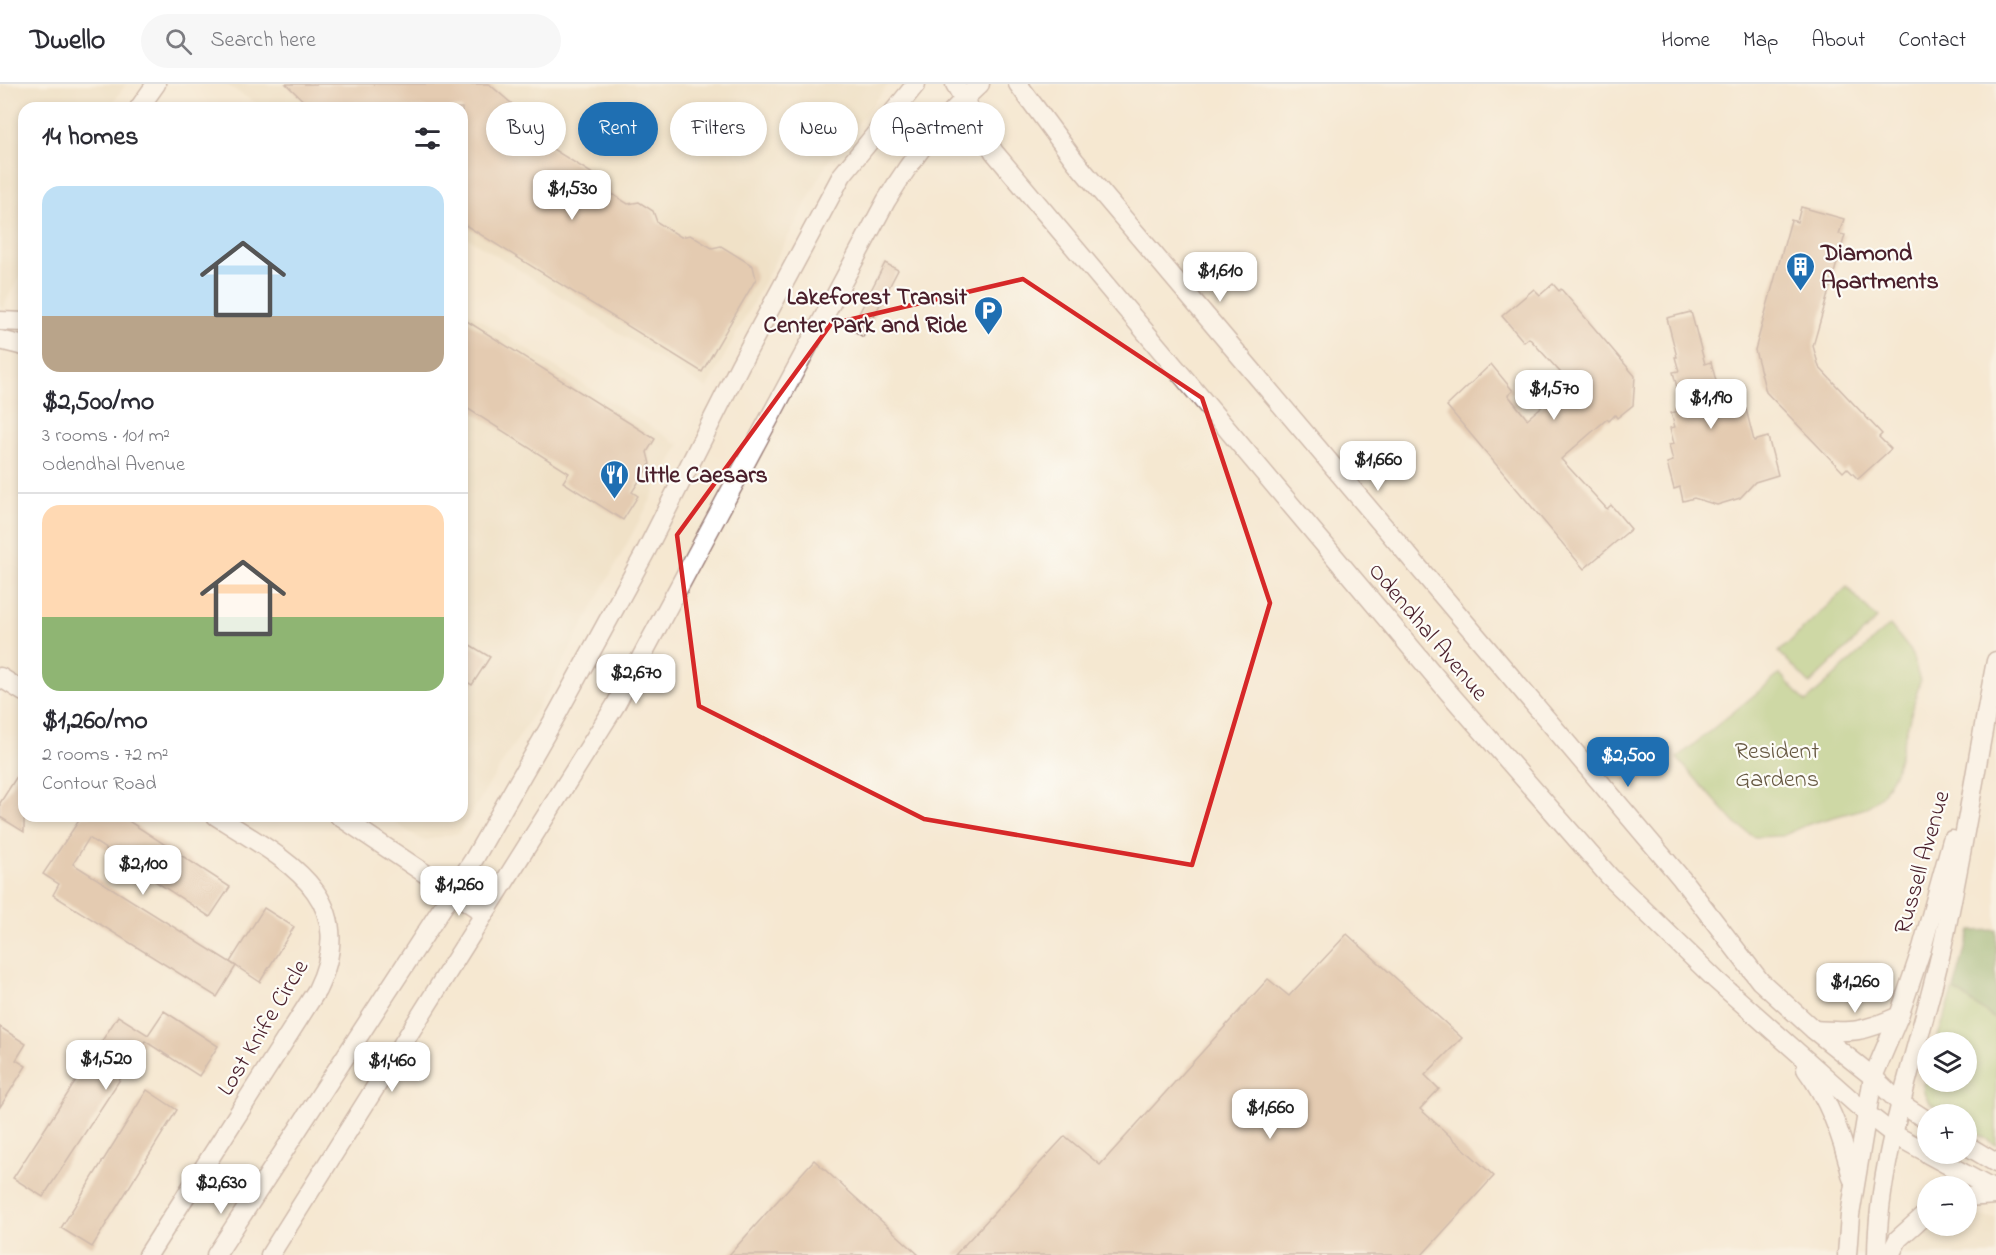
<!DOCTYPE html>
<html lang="en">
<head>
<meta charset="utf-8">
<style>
  :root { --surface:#fff; --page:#f7f7f7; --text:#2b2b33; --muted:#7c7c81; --line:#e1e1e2; --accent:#1f6fb2 }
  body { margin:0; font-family:"Indie Flower",sans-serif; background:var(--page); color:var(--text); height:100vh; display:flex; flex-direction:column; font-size:22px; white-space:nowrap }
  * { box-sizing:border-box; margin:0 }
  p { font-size:20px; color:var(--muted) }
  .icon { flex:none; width:33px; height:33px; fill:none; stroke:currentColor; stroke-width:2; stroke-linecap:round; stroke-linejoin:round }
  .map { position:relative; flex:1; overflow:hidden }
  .panel { position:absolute; left:18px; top:18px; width:450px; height:720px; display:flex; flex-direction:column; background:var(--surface); border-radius:18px; box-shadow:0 3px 9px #0003 }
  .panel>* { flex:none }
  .hud { position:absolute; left:486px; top:18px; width:570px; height:54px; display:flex; gap:12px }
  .buttons { position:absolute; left:1917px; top:948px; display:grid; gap:12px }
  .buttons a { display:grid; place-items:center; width:60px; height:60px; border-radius:50%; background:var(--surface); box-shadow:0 3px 9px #0003; font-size:30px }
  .price { position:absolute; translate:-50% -51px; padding:0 14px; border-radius:12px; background:#fff; color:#222; font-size:20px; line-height:39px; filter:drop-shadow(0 2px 3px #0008) }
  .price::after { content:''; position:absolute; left:50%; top:36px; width:18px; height:14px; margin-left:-9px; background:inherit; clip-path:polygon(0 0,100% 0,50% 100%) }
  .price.current { background:var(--accent); color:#fff }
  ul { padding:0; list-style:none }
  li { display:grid; align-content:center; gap:12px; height:318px; padding:0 24px }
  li+li { border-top:2px solid var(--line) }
  li span { display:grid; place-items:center; height:186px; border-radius:18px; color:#555 }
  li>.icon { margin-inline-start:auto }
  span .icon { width:108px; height:108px; fill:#fffc; stroke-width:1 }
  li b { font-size:26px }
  h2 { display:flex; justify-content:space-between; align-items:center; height:72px; padding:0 24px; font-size:26px }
  .tag { padding:0 21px; border-radius:27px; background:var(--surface); box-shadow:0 3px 9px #0003; font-size:21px; line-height:54px }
  .tag.current { background:var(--accent); color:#fff }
  header { display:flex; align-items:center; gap:36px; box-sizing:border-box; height:84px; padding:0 30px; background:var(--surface); border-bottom:2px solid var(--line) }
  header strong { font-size:28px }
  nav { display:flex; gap:33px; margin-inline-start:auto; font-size:21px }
  .search { width:420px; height:54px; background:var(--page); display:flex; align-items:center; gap:15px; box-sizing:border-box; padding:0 21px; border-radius:33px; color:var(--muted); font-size:22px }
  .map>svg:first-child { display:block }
</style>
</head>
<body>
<header>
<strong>Dwello</strong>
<div class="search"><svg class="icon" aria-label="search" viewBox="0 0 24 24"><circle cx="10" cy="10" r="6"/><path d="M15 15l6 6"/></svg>Search here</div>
<nav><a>Home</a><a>Map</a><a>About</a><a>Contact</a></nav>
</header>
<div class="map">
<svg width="1996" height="1171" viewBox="0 0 1996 1171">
  <rect width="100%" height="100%" fill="#fdfcf7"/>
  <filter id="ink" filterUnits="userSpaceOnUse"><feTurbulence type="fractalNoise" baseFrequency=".0167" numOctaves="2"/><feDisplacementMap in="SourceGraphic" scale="12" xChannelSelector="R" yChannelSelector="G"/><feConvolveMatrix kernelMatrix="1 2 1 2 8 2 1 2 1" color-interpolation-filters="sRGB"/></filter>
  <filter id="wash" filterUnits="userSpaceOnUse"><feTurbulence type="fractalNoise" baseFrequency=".008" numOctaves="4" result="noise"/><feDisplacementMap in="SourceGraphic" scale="24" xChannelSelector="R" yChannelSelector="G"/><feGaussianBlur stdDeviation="1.35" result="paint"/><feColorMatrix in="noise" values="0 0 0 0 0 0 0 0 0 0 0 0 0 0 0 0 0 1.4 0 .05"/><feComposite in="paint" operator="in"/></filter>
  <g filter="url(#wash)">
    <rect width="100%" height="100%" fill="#f5e8d1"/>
    <g fill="#e8d9ba">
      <path d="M 0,0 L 126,0 L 110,24 L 24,24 L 24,184 L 3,224 L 0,224 Z"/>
      <path d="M 225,0 L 889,0 L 830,74 L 707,305 L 462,150 L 462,24 L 263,24 Z"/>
      <path d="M 462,224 L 680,361 L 547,608 L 459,749 L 423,757 L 384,732 L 462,732 Z"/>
      <path d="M 1967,1131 L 1996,1134 L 1996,1171 L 1903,1171 L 1912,1156 L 1928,1142 L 1966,1142 Z"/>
    </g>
    <g fill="#9ec570" stroke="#74724e" stroke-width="1.5">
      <path d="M 1847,503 L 1877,535 L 1810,600 L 1779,568 Z"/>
      <path d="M 1890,541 L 1911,567 L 1920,597 L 1895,688 L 1881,712 L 1866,724 L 1809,740 L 1782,752 L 1754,753 L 1736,740 L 1677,674 L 1780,590 L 1806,618 Z"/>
      <path d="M 1954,905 L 1996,936 L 1996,1061 L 1967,1044 L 1966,1030 C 1948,1030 1929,1027 1923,1006 L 1927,987 L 1928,998 L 1966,998 L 1966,958 L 1936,958 Z"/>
    </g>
    <path fill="#7eaa62" stroke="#646446" stroke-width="1.5" d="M 1996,846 L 1996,936 L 1954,905 L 1970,847 Z"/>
    <g id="blocks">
      <g fill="#cea889">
        <path d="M 286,0 L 489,0 L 518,25 L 519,37 L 543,59 L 609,100 L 612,110 L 628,120 L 639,118 L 653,127 L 657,138 L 681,153 L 690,151 L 712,164 L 721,162 L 753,182 L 756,195 L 702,288 L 462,139 L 462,24 L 311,24 Z"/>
        <path d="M 1801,123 L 1844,135 L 1839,150 L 1845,151 L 1813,262 L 1819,283 L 1882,350 L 1879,353 L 1891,365 L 1858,395 L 1847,384 L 1843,388 L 1766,308 L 1755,266 L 1791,136 L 1797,138 Z"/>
        <path d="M 885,179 L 898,186 L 863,253 L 851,245 Z"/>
        <path d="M 1553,200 L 1559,207 L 1561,205 L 1635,292 L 1633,321 L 1617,334 L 1615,331 L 1609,337 L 1607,335 L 1561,375 L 1607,425 L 1611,421 L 1631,445 L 1584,485 L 1447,322 L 1491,280 L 1513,307 L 1508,311 L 1527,335 L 1570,299 L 1529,254 L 1524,258 L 1502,232 L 1534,205 L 1540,211 Z"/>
        <path d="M 1691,228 L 1705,280 L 1711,278 L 1721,316 L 1733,313 L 1737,328 L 1746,325 L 1754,357 L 1768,353 L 1778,391 L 1755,398 L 1740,414 L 1717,421 L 1694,414 L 1683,417 L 1680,403 L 1674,405 L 1667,379 L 1673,377 L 1669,361 L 1674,360 L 1670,344 L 1675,343 L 1671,329 L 1683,326 L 1673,288 L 1679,287 L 1675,273 L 1677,273 L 1667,234 Z"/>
        <path d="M 462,234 L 655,355 L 647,368 L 650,380 L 632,408 L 638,412 L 623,436 L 563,398 L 569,389 L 462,321 Z"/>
        <path d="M 462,556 L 490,573 L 472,601 L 462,595 Z"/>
        <path d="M 24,681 L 24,748 L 0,733 L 0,719 Z"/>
        <path d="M 82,732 L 121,732 L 230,803 L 210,833 L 89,754 L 73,780 L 236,882 L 217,913 L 53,811 L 59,800 L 43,790 Z"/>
        <path d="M 264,824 L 294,843 L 260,898 L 230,878 Z"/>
        <path d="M 1347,850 L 1462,954 L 1425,991 L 1439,1005 L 1420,1025 L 1494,1092 L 1422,1171 L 955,1171 L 1065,1052 L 1100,1081 L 1268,895 L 1289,912 Z"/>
        <path d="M 164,927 L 218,962 L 199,992 L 145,957 L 43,1113 L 13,1094 L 118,932 L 148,951 Z"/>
        <path d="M 0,943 L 26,960 L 16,976 L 26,982 L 0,1023 Z"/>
        <path d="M 147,1006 L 177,1026 L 92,1163 L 61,1144 Z"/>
        <path d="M 814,1076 L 919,1171 L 729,1171 Z"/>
      </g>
    </g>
  </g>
  <g filter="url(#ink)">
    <use href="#blocks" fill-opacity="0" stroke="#a0847e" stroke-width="1.5"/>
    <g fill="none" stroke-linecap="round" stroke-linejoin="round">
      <defs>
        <g id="minor">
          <path d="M 955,0 L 994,68 L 1450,610 L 1609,792 L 1716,896 L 1866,1029 L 1893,1050 L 1928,1069"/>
          <path d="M 1018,0 L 1075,77 L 1681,794 L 1760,897 L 1814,946 L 1873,993 L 1900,1019 L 1928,1037"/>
          <path d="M 139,24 L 156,0"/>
          <path d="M 0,237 L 24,238"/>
          <path d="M 0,256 L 24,262"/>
          <path d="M 0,593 L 24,608"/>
          <path d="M 339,732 L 484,829"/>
          <path d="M 1814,946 C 1853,949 1863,948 1899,932"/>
          <path d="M 1806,985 C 1830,1017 1843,1054 1852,1094"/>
          <path d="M 1966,1061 L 1996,1079"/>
          <path d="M 1928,1070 L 1996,1107"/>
          <path d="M 1966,1113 L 1996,1111"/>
          <path d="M 148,1171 L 317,906 C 363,811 283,775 216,732"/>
          <path d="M 216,1171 L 474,775 L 557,630 L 646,467 L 740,281 L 842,91 L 916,0"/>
          <path d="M 270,1171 L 615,622 L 886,117 C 912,74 942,34 980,0"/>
          <path d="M 1847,1171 L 1850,1131 L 1873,993 L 1899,932 L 1922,864 L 1952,756"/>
          <path d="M 1877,1171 C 1878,1065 1922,958 1944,855 C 1964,763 1978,669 1996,577"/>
          <path d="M 1890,1171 L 1898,1155 L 1928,1128"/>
        </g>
      </defs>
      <use href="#minor" stroke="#a0847e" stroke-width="21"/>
      <use href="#minor" stroke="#fff" stroke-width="18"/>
    </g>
  </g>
  <path d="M0 0H1996V1171H0ZM 1023,195 L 1202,314 L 1270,519 L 1192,781 L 924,735 L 699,622 L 677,451 L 831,240 Z" fill="#f5e8d1" fill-opacity=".55" fill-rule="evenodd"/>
  <path fill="none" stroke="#d62828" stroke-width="4.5" stroke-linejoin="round" d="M 1023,195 L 1202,314 L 1270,519 L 1192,781 L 924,735 L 699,622 L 677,451 L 831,240 Z"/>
  <defs>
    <symbol id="building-pin" viewBox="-11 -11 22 30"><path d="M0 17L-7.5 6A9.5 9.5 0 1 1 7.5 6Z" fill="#1f6fb2" stroke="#fdfcf7"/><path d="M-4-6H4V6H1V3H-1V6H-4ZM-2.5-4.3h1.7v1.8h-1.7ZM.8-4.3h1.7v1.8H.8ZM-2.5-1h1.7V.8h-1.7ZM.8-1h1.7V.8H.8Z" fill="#fff"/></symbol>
    <symbol id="parking-pin" viewBox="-11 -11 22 30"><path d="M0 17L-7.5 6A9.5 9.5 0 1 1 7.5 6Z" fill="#1f6fb2" stroke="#fdfcf7"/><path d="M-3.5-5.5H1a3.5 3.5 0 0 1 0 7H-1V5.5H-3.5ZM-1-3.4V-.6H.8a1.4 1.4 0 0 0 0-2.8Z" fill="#fff"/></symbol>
    <symbol id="restaurant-pin" viewBox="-11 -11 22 30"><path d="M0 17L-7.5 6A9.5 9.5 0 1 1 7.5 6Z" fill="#1f6fb2" stroke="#fdfcf7"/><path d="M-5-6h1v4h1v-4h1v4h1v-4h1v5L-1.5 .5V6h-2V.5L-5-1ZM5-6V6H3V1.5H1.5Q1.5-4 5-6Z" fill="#fff"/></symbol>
  </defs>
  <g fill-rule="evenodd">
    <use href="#building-pin" x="1784" y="166" width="33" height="45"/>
    <use href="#parking-pin" x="972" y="210" width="33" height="45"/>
    <use href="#restaurant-pin" x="598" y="374" width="33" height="45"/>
  </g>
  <g text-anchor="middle" stroke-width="4.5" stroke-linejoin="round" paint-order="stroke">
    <g font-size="24" font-weight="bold" fill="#4a1f2b" stroke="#fdfcf7" text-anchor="start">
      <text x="1821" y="176">Diamond<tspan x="1821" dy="28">Apartments</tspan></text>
      <text x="967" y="220" text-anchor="end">Lakeforest Transit<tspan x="967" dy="28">Center Park and Ride</tspan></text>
      <text x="636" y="398">Little Caesars</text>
    </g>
    <g font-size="24" fill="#4a1f2b" stroke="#fdfcf7">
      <text transform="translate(1429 547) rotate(50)" y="8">Odendhal Avenue</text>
      <text transform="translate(1921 778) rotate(-74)" y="8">Russell Avenue</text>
      <text transform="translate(262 943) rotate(-59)" y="8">Lost Knife Circle</text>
    </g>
    <g font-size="24" fill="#675943" stroke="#fdfcf7">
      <text x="1777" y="674">Resident<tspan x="1777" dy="28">Gardens</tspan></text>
    </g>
  </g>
</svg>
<div class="buttons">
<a><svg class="icon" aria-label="layers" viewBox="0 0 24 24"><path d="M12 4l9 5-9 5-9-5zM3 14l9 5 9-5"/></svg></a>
<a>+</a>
<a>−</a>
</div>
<b class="price" style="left:572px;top:137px">$1,530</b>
<b class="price" style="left:1220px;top:219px">$1,610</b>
<b class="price" style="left:1554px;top:337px">$1,570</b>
<b class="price" style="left:1711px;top:346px">$1,190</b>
<b class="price" style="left:1378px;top:408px">$1,660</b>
<b class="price" style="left:636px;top:621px">$2,670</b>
<b class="price current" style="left:1628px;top:704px">$2,500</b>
<b class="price" style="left:143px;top:812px">$2,100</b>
<b class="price" style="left:459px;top:833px">$1,260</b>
<b class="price" style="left:1855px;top:930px">$1,260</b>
<b class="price" style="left:106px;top:1007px">$1,520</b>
<b class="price" style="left:392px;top:1009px">$1,460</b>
<b class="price" style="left:1270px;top:1056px">$1,660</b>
<b class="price" style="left:221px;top:1131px">$2,630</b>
<div class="hud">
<a class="tag">Buy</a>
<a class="tag current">Rent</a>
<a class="tag">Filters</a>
<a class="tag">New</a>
<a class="tag">Apartment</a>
</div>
<section class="panel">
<h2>14 homes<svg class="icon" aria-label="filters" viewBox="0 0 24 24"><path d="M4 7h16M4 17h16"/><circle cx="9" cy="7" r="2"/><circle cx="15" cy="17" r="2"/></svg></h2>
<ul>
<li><span style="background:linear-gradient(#bfe0f5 70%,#b9a48a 0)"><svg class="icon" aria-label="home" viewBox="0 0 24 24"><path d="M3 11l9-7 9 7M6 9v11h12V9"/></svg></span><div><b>$2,500/mo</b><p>3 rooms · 101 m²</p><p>Odendhal Avenue</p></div></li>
<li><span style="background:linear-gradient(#ffd9b3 60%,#8fb573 0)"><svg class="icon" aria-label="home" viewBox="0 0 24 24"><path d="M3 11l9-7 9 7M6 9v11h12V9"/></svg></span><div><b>$1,260/mo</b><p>2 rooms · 72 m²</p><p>Contour Road</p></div></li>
</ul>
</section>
</div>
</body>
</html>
